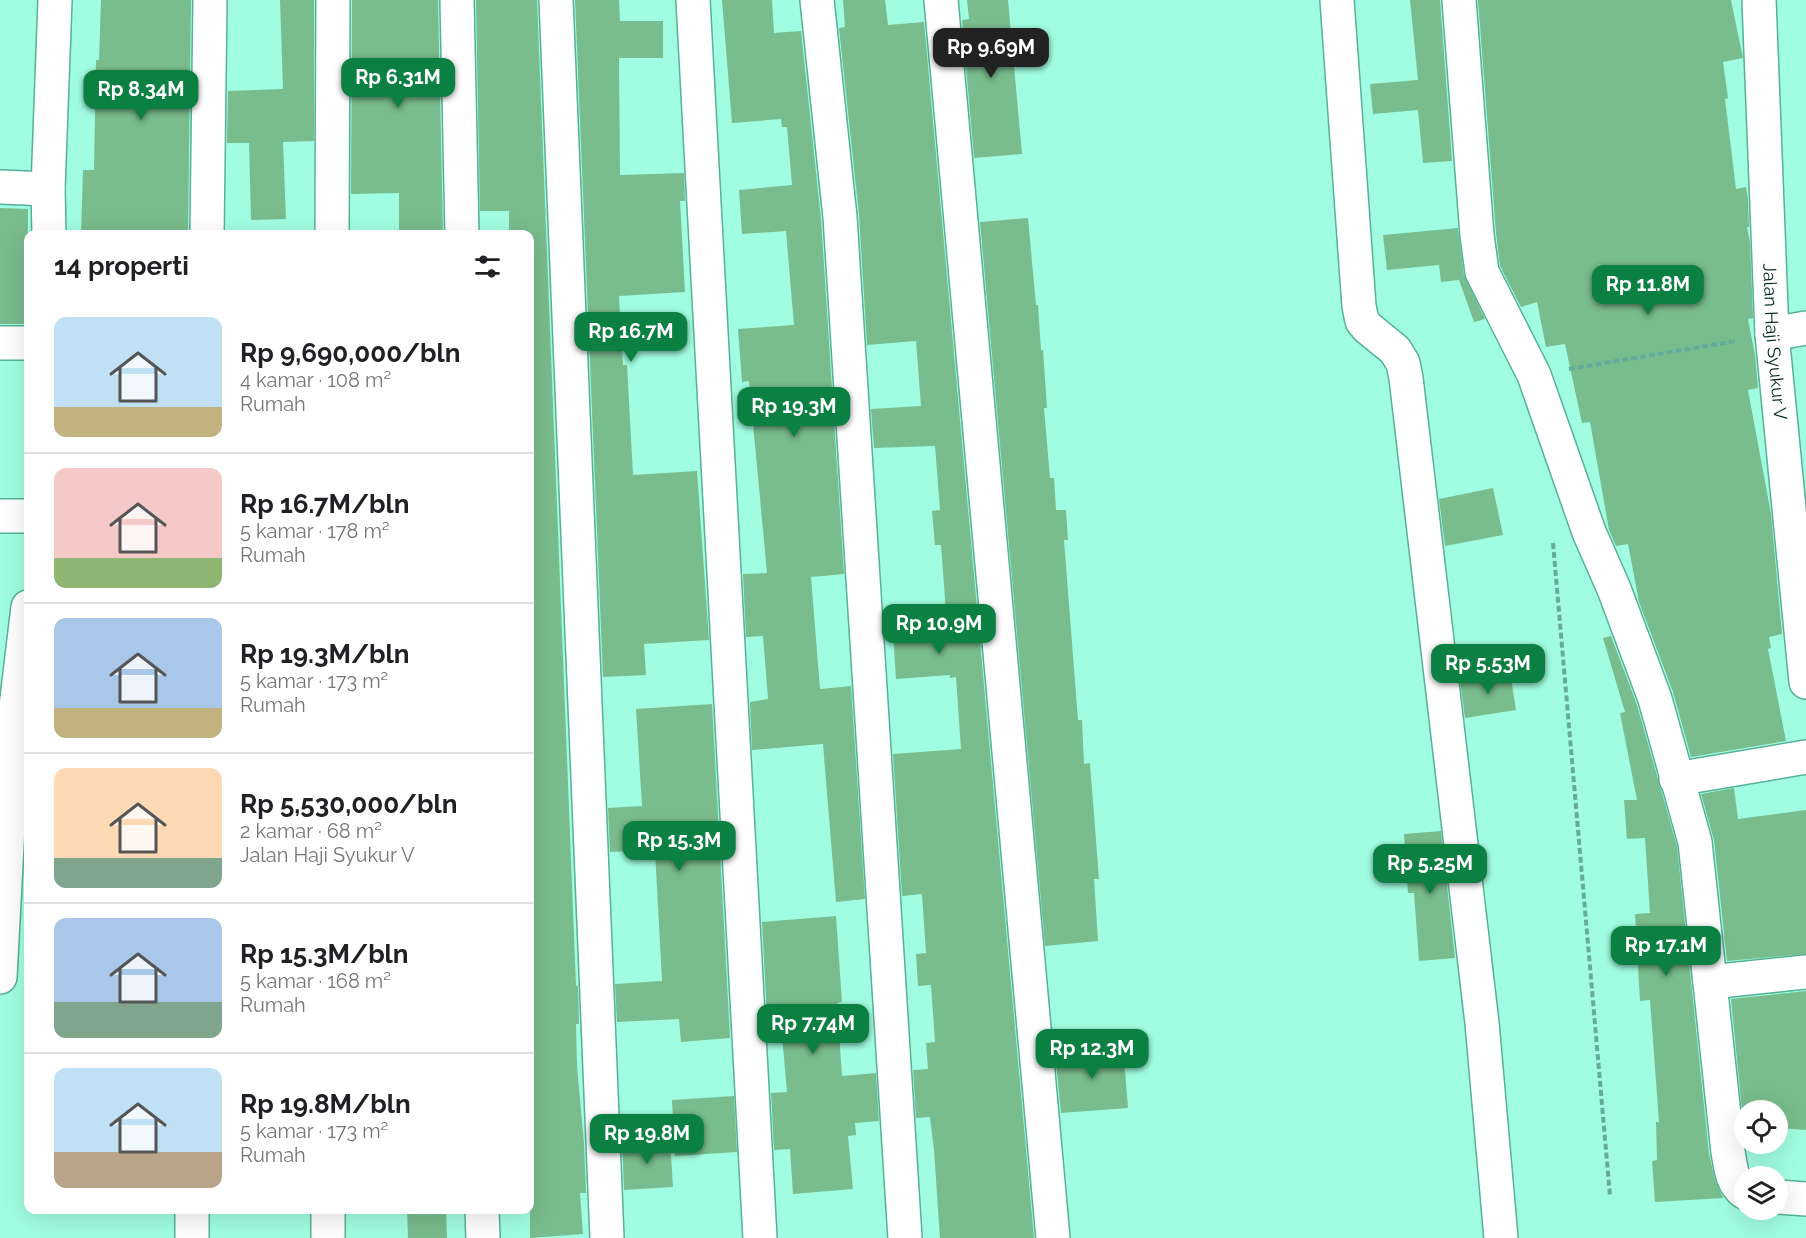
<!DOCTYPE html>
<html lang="id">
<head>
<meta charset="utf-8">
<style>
  :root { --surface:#fff; --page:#f6f6f6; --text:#202124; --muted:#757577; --line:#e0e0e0; --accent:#0b8043 }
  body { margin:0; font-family:Raleway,sans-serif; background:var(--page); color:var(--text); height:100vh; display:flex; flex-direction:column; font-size:22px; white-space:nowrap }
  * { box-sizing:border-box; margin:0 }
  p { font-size:20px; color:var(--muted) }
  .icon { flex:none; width:33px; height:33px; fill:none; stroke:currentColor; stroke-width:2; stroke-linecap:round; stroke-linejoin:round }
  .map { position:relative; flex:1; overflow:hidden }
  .drawer { position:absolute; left:24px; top:230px; width:510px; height:984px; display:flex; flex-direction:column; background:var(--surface); border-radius:12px; box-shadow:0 6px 24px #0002 }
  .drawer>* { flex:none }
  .buttons { position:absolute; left:1734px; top:1100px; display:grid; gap:12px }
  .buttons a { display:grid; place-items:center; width:54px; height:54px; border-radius:50%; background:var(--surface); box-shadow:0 6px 24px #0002; font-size:30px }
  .price { position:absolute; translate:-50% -51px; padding:0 14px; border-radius:12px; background:var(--accent); color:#fff; font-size:20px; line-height:39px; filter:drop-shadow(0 2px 3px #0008) }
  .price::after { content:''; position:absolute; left:50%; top:36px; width:18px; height:14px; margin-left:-9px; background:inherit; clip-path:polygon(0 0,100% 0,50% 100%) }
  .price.current { background:#222; color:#fff }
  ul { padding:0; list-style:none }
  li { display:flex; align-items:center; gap:18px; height:150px; padding:0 30px }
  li+li { border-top:2px solid var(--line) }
  li span { display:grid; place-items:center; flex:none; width:168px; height:120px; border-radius:12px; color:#555 }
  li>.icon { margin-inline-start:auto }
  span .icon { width:72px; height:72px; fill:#fffc; stroke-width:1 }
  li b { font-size:26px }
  h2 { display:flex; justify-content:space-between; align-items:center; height:72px; padding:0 30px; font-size:26px }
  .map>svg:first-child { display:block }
</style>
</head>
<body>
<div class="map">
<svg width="1806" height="1238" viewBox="0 0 1806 1238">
  <rect width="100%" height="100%" fill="#a1fde1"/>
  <g fill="#79bc8d">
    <path d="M 101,0 L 191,0 L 188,234 L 81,234 L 83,170 L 94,170 L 96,60 L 99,60 Z"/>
    <path d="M 280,0 L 314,0 L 314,141 L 283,142 L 286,219 L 251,220 L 249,143 L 227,143 L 228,91 L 283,89 Z"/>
    <path d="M 352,0 L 438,0 L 443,234 L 399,234 L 399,193 L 351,194 Z"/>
    <path d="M 476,0 L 537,0 L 576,986 L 578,986 L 579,1024 L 576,1024 L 577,1066 L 584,1144 L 586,1193 L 580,1193 L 583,1234 L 530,1238 L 530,975 L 532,975 L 532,834 L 530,834 L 530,234 L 509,234 L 509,211 L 480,211 Z"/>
    <path d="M 575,0 L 619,0 L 620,21 L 663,21 L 663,58 L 619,58 L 620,175 L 684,173 L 685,201 L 680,201 L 685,292 L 619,296 L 621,335 L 623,365 L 627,365 L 633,475 L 697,471 L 709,640 L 644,644 L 646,675 L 603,677 Z"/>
    <path d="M 722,0 L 772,0 L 774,33 L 801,31 L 821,219 L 844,574 L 811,577 L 820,689 L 851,686 L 865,899 L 836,902 L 823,744 L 752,750 L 750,702 L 768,699 L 763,636 L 746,637 L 743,574 L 767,573 L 749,381 L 742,382 L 738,329 L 794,325 L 786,231 L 742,234 L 739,190 L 792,185 L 787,127 L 782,127 L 781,119 L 732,123 Z"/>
    <path d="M 843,0 L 885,0 L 888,25 L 924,22 L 1034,1238 L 940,1238 L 934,1150 L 930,1117 L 916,1118 L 913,1070 L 928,1069 L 926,1043 L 935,1042 L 931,985 L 918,986 L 916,954 L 926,953 L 922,894 L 902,896 L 893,754 L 961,749 L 956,677 L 950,678 L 950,675 L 896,679 L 893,633 L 946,628 L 947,625 L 941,545 L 935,545 L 932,511 L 940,510 L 935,446 L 874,448 L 871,409 L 921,406 L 916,341 L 867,345 L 859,215 L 839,28 L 845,27 Z"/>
    <path d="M 967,0 L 1008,0 L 1022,154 L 974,158 L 962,20 L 969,19 Z"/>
    <path d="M 1410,0 L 1440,0 L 1452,161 L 1423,163 L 1418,110 L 1373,114 L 1370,84 L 1418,80 Z"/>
    <path d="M 1478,0 L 1731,0 L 1743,58 L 1723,62 L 1728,98 L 1725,99 L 1736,189 L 1746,187 L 1748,199 L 1749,227 L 1747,227 L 1750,242 L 1753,318 L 1748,319 L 1755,355 L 1758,388 L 1748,390 L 1771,514 L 1782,634 L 1769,637 L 1771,648 L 1768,649 L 1786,741 L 1691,757 L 1673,692 L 1639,602 L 1628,544 L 1616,546 L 1609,530 L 1590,422 L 1582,423 L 1565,344 L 1546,347 L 1537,302 L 1521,307 L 1500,266 L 1496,233 Z"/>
    <path d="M 0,208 L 28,209 L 27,324 L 0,324 Z"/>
    <path d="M 1028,218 L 1036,305 L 1038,305 L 1041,350 L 1043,350 L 1047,408 L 1044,408 L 1050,478 L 1054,478 L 1056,510 L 1066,510 L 1068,540 L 1064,540 L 1078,720 L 1082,720 L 1084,764 L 1090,763 L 1099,879 L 1094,879 L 1098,941 L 1045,946 L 980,222 Z"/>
    <path d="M 1458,228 L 1464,275 L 1485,319 L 1474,322 L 1459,280 L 1441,282 L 1439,265 L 1387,270 L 1383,235 Z"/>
    <path d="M 1493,488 L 1503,535 L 1445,546 L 1439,499 Z"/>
    <path d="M 1611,636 L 1637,705 L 1677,846 L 1709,1154 L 1715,1180 L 1723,1198 L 1655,1202 L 1652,1161 L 1657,1160 L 1656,1122 L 1659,1122 L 1650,1000 L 1640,1001 L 1635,914 L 1650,913 L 1645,838 L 1627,839 L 1624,800 L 1637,800 L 1620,713 L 1625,712 L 1603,638 Z"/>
    <path d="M 1510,672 L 1516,710 L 1465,718 L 1460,680 Z"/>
    <path d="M 712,704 L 730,1038 L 681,1042 L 679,1019 L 617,1022 L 615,984 L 662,981 L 655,850 L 610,852 L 608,808 L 642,806 L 636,709 Z"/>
    <path d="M 1734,788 L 1738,819 L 1806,810 L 1806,954 L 1727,961 L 1714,840 L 1701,794 Z"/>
    <path d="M 1441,831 L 1455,958 L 1419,961 L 1414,893 L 1408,893 L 1404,834 Z"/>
    <path d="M 836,916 L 842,1002 L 837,1003 L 842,1076 L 876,1073 L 879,1121 L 855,1123 L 856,1135 L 848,1136 L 853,1189 L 793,1194 L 790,1149 L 774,1150 L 771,1093 L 787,1092 L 782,1035 L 768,1036 L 762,922 Z"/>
    <path d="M 1806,991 L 1806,1130 L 1778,1128 L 1778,1110 L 1742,1110 L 1731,999 Z"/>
    <path d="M 1123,1046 L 1128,1108 L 1061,1113 L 1055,1052 Z"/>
    <path d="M 734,1096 L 737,1152 L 675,1156 L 672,1100 Z"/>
    <path d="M 670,1139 L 673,1187 L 624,1190 L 622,1142 Z"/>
    <path d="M 407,1209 L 446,1209 L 447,1238 L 408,1238 Z"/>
  </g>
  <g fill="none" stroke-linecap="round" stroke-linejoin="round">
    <defs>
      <g id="minor">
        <path d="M 457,0 L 462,234"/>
        <path d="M 556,0 L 607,1238"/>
        <path d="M 693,0 L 760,1238"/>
        <path d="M 817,0 L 840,217 L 905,1238"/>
        <path d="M 941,0 L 1053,1238"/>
        <path d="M 1337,0 L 1359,306 L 1362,321 L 1368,328 L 1395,350 L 1403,363 L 1406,378 L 1482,1023 L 1501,1238"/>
        <path d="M 1459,0 L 1477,235 L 1482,272 L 1534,375 L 1589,532 L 1614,589 L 1655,699 L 1695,842 L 1728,1152 C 1731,1167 1731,1182 1744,1192"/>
        <path id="s1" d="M 1759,0 L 1772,334 L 1806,682"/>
        <path d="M 0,187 L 48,189"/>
        <path d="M 49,234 L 48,189 L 55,0"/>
        <path d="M 207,234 L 210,0"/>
        <path d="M 332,234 L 333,0"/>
        <path d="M 1772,334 L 1806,328"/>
        <path d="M 0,343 L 28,343"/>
        <path d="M 0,516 L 28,516"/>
        <path d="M 1676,779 L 1806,757"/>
        <path d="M 0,977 L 13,732 L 28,607"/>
        <path d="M 1710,982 L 1806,972"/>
        <path d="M 1778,1197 L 1806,1199"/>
        <path d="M 482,1209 L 483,1238"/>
        <path d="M 192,1238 L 192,1209"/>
        <path d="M 328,1238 L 328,1209"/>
      </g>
    </defs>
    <use href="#minor" stroke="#55b197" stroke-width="36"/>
    <g stroke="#64ac98" stroke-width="4" stroke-dasharray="6 3" stroke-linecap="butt">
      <path d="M 1569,369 L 1736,341"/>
      <path d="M 1553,543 L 1610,1196"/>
    </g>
    <use href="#minor" stroke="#fff" stroke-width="33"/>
  </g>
  <g text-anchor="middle" stroke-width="6" stroke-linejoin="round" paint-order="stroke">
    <g font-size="18" fill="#042d24" stroke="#a1fde1">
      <text dy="6" stroke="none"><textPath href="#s1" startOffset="342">Jalan Haji Syukur V</textPath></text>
    </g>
  </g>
</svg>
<div class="buttons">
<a><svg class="icon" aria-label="locate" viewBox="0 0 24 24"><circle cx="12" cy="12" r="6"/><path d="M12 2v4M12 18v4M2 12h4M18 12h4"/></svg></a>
<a><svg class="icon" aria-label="layers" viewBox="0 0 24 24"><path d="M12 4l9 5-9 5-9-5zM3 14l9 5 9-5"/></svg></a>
</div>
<b class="price current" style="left:991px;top:79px">Rp 9.69M</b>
<b class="price" style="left:398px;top:109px">Rp 6.31M</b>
<b class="price" style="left:141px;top:121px">Rp 8.34M</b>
<b class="price" style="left:1648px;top:316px">Rp 11.8M</b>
<b class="price" style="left:631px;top:363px">Rp 16.7M</b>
<b class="price" style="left:794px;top:438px">Rp 19.3M</b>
<b class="price" style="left:939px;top:655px">Rp 10.9M</b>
<b class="price" style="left:1488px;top:695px">Rp 5.53M</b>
<b class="price" style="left:679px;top:872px">Rp 15.3M</b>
<b class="price" style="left:1430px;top:895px">Rp 5.25M</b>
<b class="price" style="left:1666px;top:977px">Rp 17.1M</b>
<b class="price" style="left:813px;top:1055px">Rp 7.74M</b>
<b class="price" style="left:1092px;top:1080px">Rp 12.3M</b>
<b class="price" style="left:647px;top:1165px">Rp 19.8M</b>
<section class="drawer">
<h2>14 properti<svg class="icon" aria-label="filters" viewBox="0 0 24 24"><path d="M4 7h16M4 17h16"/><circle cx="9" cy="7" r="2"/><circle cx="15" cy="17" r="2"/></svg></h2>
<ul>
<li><span style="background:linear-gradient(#bfe0f5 75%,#c2b280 0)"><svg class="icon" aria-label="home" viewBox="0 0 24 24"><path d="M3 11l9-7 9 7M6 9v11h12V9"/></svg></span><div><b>Rp 9,690,000/bln</b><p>4 kamar · 108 m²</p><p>Rumah</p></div></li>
<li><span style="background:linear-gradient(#f6c9c9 75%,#8fb573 0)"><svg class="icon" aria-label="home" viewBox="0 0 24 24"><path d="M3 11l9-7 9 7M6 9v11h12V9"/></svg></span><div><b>Rp 16.7M/bln</b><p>5 kamar · 178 m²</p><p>Rumah</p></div></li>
<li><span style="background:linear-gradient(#a9c7e8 75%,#c2b280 0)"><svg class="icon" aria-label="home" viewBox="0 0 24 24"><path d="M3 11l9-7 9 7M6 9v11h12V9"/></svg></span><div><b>Rp 19.3M/bln</b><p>5 kamar · 173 m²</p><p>Rumah</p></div></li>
<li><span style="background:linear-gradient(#ffd9b3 75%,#7fa58c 0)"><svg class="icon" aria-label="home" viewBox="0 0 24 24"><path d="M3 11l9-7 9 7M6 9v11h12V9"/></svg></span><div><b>Rp 5,530,000/bln</b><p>2 kamar · 68 m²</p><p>Jalan Haji Syukur V</p></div></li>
<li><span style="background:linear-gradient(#a9c7e8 70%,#7fa58c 0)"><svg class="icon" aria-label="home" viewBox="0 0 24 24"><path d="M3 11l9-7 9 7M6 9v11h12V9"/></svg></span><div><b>Rp 15.3M/bln</b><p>5 kamar · 168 m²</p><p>Rumah</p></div></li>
<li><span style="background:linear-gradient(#bfe0f5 70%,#b9a48a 0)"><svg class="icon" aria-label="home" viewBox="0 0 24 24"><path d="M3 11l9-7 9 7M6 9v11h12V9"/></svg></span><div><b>Rp 19.8M/bln</b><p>5 kamar · 173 m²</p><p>Rumah</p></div></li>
</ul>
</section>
</div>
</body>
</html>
